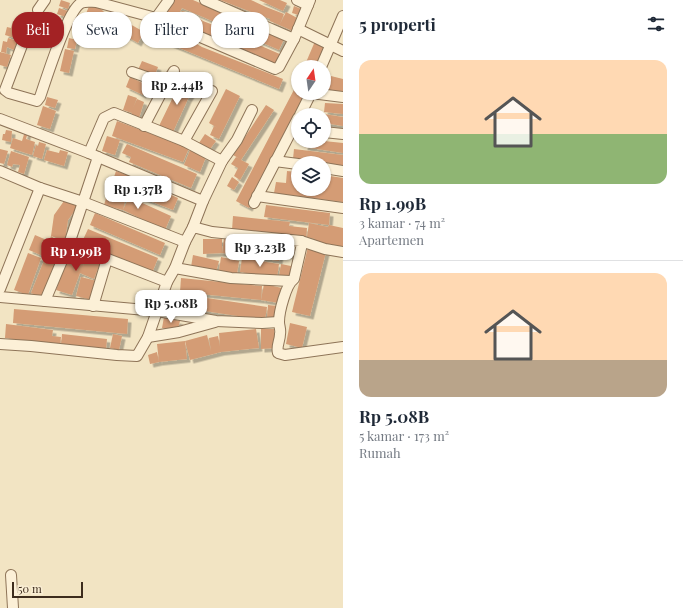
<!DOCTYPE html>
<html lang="id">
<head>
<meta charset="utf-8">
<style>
  :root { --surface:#fff; --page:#f2f2f3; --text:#1f2937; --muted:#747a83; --line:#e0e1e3; --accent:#a32224 }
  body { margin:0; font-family:"Playfair Display",serif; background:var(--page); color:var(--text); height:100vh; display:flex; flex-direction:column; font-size:15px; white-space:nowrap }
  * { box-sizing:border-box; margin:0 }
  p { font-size:13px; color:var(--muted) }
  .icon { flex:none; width:22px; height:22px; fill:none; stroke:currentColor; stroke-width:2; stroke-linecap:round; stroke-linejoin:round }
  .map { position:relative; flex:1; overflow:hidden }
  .sheet { display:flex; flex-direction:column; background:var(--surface); width:340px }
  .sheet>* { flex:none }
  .banner { position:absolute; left:12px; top:12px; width:271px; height:36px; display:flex; gap:8px }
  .needle { width:26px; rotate:13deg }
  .controls { position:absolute; left:291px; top:60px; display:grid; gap:8px }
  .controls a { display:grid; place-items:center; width:40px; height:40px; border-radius:50%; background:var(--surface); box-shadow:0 1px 3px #0004; font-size:20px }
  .scale { position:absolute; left:12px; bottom:10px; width:71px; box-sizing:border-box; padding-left:4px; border:2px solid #3d2c1d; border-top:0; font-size:11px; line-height:14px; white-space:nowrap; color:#3d2c1d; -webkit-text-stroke:3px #f9edd3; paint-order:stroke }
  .price { position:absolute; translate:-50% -34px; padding:0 9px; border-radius:8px; background:#fff; color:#222; font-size:13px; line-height:26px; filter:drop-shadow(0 1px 2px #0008) }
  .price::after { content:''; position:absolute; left:50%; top:24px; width:12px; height:9px; margin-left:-6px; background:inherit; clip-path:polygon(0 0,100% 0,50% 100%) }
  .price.current { background:var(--accent); color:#fff }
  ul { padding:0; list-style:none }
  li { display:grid; align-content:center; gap:8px; height:212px; padding:0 16px }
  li+li { border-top:1px solid var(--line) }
  li span { display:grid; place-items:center; height:124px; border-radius:12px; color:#555 }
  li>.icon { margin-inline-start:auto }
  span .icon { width:72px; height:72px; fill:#fffc; stroke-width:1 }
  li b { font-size:17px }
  h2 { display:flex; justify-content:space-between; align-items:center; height:48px; padding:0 16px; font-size:17px }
  .pill { padding:0 14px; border-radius:16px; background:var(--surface); box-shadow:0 1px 3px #0004; font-size:14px; line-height:36px }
  .pill.current { background:var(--accent); color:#fff }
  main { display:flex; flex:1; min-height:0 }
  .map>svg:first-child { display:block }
</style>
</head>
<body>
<main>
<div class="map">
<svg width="343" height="608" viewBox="0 0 343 608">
  <defs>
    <filter id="shadow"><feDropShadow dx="3.5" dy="3.5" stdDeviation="0" flood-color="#0004"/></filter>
  </defs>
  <rect width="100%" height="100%" fill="#f2e4c3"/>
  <g fill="#d49c75" filter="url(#shadow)">
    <path d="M 61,0 L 70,3 L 68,9 L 59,6 Z"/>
    <path d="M 173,0 L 193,0 L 284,39 L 279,50 L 182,8 L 176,19 L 166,14 Z"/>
    <path d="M 220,0 L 251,0 L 266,7 L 284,14 L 280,24 L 286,12 L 301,20 L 295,32 L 270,21 L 270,19 Z"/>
    <path d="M 259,0 L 280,0 L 287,3 L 283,11 Z"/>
    <path d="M 90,4 L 98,6 L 104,12 L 99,22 L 85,16 Z"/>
    <path d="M 294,6 L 304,10 L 302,16 L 292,13 Z"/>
    <path d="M 59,8 L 68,11 L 66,17 L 57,14 Z"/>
    <path d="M 182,11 L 189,13 L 185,23 L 192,13 L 203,21 L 197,31 L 185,23 L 179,20 Z"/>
    <path d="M 114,15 L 144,32 L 138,43 L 108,26 Z"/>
    <path d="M 40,18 L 48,20 L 43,37 L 35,35 Z"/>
    <path d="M 151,18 L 158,22 L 152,33 L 145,29 Z"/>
    <path d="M 13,21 L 23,24 L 18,39 L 5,35 L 7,27 L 11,28 Z"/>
    <path d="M 203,21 L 260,43 L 259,45 L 282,55 L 276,67 L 254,58 L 255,54 L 199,32 Z"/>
    <path d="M 48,22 L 57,25 L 52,40 L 44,38 Z"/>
    <path d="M 171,33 L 187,38 L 202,47 L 283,79 L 279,89 L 167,43 Z"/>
    <path d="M 8,38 L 17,41 L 14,50 L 7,47 L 6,53 L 1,52 L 3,41 L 7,42 Z"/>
    <path d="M 69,38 L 77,40 L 75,49 L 67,48 Z"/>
    <path d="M 316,39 L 328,43 L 318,67 L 304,67 Z"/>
    <path d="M 65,49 L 74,51 L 69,73 L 60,71 Z"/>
    <path d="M 0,52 L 11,55 L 7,67 L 0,65 Z"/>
    <path d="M 142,61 L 158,67 L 154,77 L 138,70 Z"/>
    <path d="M 331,76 L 343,79 L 343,93 L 328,90 Z"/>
    <path d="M 130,77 L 147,85 L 143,95 L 126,87 Z"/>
    <path d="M 186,79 L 196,86 L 188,99 L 173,132 L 159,126 L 175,93 L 188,99 L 177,92 Z"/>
    <path d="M 298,82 L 298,93 L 309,93 L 249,208 L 236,201 Z"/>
    <path d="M 226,89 L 240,96 L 219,139 L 210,135 L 214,126 L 218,128 L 209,123 Z"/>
    <path d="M 128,95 L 137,98 L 133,108 L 137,99 L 144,102 L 139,118 L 131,115 L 132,113 L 123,110 Z"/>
    <path d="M 47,97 L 58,100 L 55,108 L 45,105 Z"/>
    <path d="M 325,103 L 343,104 L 343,114 L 324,112 Z"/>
    <path d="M 266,105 L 274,110 L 241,160 L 249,164 L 240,180 L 234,176 L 238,168 L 231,164 L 236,157 L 240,159 L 233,155 Z"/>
    <path d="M 43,106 L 56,111 L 50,129 L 37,125 Z"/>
    <path d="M 324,114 L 343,117 L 343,126 L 324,123 Z"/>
    <path d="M 117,121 L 189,148 L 183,162 L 112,136 Z"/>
    <path d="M 6,130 L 12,131 L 11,142 L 2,140 L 3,134 L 5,134 Z"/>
    <path d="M 25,131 L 28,132 L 26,139 L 35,142 L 32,155 L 10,148 L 13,138 L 22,141 Z"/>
    <path d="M 205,134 L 216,141 L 210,149 L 199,143 Z"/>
    <path d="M 107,136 L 120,140 L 115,155 L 102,151 Z"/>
    <path d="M 305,141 L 324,141 L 343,143 L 343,153 L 304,147 Z"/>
    <path d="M 39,142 L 46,144 L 42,159 L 33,156 L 36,145 L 38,146 Z"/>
    <path d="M 127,144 L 197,174 L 191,188 L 129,162 L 131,157 L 122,153 Z"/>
    <path d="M 0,149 L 8,151 L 4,164 L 0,163 Z"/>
    <path d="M 294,149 L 343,155 L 343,166 L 293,159 Z"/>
    <path d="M 47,150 L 59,153 L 60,150 L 68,152 L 64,166 L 44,160 Z"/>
    <path d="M 190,150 L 206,157 L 200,172 L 184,165 Z"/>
    <path d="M 11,151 L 29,157 L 24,174 L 18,172 L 20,165 L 13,164 L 12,167 L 7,165 Z"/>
    <path d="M 116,171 L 159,187 L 158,189 L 178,198 L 173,210 L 111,186 Z"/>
    <path d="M 287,171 L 298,172 L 298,189 L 324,189 L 324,175 L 343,178 L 343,202 L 274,193 L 276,182 L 286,183 Z"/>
    <path d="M 232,177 L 239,182 L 234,190 L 227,186 Z"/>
    <path d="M 108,192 L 126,197 L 123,210 L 129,197 L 171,216 L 165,230 L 123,210 L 104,205 Z"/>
    <path d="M 64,201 L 78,206 L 68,220 L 65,241 L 51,236 L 54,215 Z"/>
    <path d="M 266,205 L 330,213 L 329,225 L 343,228 L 343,248 L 315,243 L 315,239 L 307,237 L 309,223 L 328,227 L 329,225 L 264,217 Z"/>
    <path d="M 95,213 L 165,243 L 160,255 L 90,225 Z"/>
    <path d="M 233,216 L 290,222 L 289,226 L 307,228 L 306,239 L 232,230 Z"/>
    <path d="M 88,229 L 158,258 L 152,273 L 81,244 Z"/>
    <path d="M 35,235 L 49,241 L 43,256 L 29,250 Z"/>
    <path d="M 51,236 L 66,246 L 57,261 L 45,254 Z"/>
    <path d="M 203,239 L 222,239 L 222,253 L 203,254 Z"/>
    <path d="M 224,239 L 281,246 L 279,261 L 222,253 Z"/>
    <path d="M 283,245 L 291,246 L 290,256 L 282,254 Z"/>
    <path d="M 308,247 L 326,252 L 310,316 L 292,312 Z"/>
    <path d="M 69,252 L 86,257 L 83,267 L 87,257 L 100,263 L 94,279 L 80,273 L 72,295 L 56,290 Z"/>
    <path d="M 28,253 L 41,258 L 28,295 L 14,290 Z"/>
    <path d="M 193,255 L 219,261 L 216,272 L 191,267 Z"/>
    <path d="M 221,257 L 239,261 L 237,274 L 219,271 Z"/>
    <path d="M 45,258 L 58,263 L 44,298 L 31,293 Z"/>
    <path d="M 242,258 L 279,264 L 277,278 L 240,272 Z"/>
    <path d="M 281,264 L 296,267 L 294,279 L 279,277 Z"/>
    <path d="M 81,277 L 97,281 L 92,300 L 76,296 Z"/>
    <path d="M 181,278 L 262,286 L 261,300 L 180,292 Z"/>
    <path d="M 264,284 L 282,288 L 279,303 L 261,300 Z"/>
    <path d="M 180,294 L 267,307 L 265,320 L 178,307 Z"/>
    <path d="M 268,305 L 277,306 L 276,319 L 267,318 Z"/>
    <path d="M 14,309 L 128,319 L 127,334 L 13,323 Z"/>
    <path d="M 164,317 L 180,321 L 177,332 L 162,328 Z"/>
    <path d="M 290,323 L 307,327 L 302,348 L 286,344 Z"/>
    <path d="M 6,324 L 53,330 L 52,336 L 61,337 L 60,345 L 5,338 Z"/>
    <path d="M 256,329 L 259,348 L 221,352 L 190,360 L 185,341 L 207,335 L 211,351 L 209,338 L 218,336 L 220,346 L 219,333 Z"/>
    <path d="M 261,329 L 274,329 L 275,348 L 261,349 Z"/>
    <path d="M 62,334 L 107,339 L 106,349 L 61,345 Z"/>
    <path d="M 113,334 L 122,336 L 119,350 L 110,348 Z"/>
    <path d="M 185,341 L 187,359 L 159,362 L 150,364 L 148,355 L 157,352 L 159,362 L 157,344 Z"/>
  </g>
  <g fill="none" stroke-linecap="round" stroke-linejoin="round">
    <defs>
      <g id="minor">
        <path d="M 205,0 L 294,39"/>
        <path d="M 297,0 L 308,5"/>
        <path d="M 38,10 L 45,0"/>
        <path d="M 156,18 L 169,0"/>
        <path d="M 298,29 L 343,51"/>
        <path d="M 27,32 L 5,90 L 9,93 L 37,101 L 40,97 C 46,80 67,11 81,3 C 85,1 91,2 96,2 L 156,18 L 275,69 L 279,67 L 294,39 L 310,0"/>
        <path d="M 321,67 L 343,16"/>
        <path d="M 132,72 L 166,84 L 144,126"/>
        <path d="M 166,84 L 174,71"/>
        <path d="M 311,93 L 343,97"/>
        <path d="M 300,115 L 311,93"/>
        <path d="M 0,119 L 89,153 L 98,157 L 69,244 L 45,301"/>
        <path d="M 324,132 L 343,134"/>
        <path d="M 184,141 L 212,91"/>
        <path d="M 89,153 L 104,118 L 114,113 L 184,141 L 222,161 L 203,201"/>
        <path d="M 98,157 L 203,201 L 193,227"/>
        <path d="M 222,161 L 237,140 L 252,110"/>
        <path d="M 275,161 L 298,164"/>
        <path d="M 324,168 L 343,171"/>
        <path d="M 0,171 L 40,188 L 83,202 L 185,242"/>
        <path d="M 257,196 L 343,208"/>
        <path d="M 254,203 L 298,118"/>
        <path d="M 301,241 L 325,249 L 343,252"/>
        <path d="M 69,244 L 167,282"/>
        <path d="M 175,268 L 231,278 L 290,281"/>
        <path d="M 0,289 L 40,188"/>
        <path d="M 0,297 L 157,311 L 216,321 L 262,323 L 279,322"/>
        <path d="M 93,306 L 107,259"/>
        <path d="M 148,337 L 179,332 L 215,322"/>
        <path d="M 0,344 L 31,346 L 117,355 L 137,356 L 148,337 L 167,282 L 175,268 L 185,242 L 193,227 L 212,232 L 301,241 L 302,244 L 294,279 C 286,284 279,312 279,322 C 279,326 281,330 280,334 C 280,341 276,346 278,353 L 285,355 L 343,347"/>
        <path d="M 11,575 L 13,608"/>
      </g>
    </defs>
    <use href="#minor" stroke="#8e7458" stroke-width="12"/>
    <use href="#minor" stroke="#fcf0d7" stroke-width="10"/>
  </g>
</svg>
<div class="controls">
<a><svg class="needle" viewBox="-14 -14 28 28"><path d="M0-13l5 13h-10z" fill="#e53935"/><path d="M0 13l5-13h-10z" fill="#747a83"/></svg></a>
<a><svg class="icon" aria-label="locate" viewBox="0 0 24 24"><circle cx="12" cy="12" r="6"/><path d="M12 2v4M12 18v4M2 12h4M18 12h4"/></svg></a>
<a><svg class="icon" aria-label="layers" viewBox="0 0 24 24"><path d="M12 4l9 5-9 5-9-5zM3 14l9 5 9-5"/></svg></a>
</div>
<div class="scale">50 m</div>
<b class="price" style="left:177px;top:106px">Rp 2.44B</b>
<b class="price" style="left:138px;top:210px">Rp 1.37B</b>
<b class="price" style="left:260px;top:268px">Rp 3.23B</b>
<b class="price current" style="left:76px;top:272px">Rp 1.99B</b>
<b class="price" style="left:171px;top:324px">Rp 5.08B</b>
<div class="banner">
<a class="pill current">Beli</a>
<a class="pill">Sewa</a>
<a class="pill">Filter</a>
<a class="pill">Baru</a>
</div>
</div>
<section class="sheet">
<h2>5 properti<svg class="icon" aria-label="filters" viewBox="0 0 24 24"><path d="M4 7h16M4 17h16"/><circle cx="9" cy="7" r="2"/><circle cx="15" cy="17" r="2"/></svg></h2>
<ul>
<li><span style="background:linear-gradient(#ffd9b3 60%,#8fb573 0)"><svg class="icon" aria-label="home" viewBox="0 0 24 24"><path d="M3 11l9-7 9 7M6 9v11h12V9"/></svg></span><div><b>Rp 1.99B</b><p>3 kamar · 74 m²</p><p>Apartemen</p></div></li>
<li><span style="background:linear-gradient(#ffd9b3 70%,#b9a48a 0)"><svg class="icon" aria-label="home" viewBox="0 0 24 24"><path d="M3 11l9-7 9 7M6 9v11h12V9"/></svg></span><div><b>Rp 5.08B</b><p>5 kamar · 173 m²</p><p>Rumah</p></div></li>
</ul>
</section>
</main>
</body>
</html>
